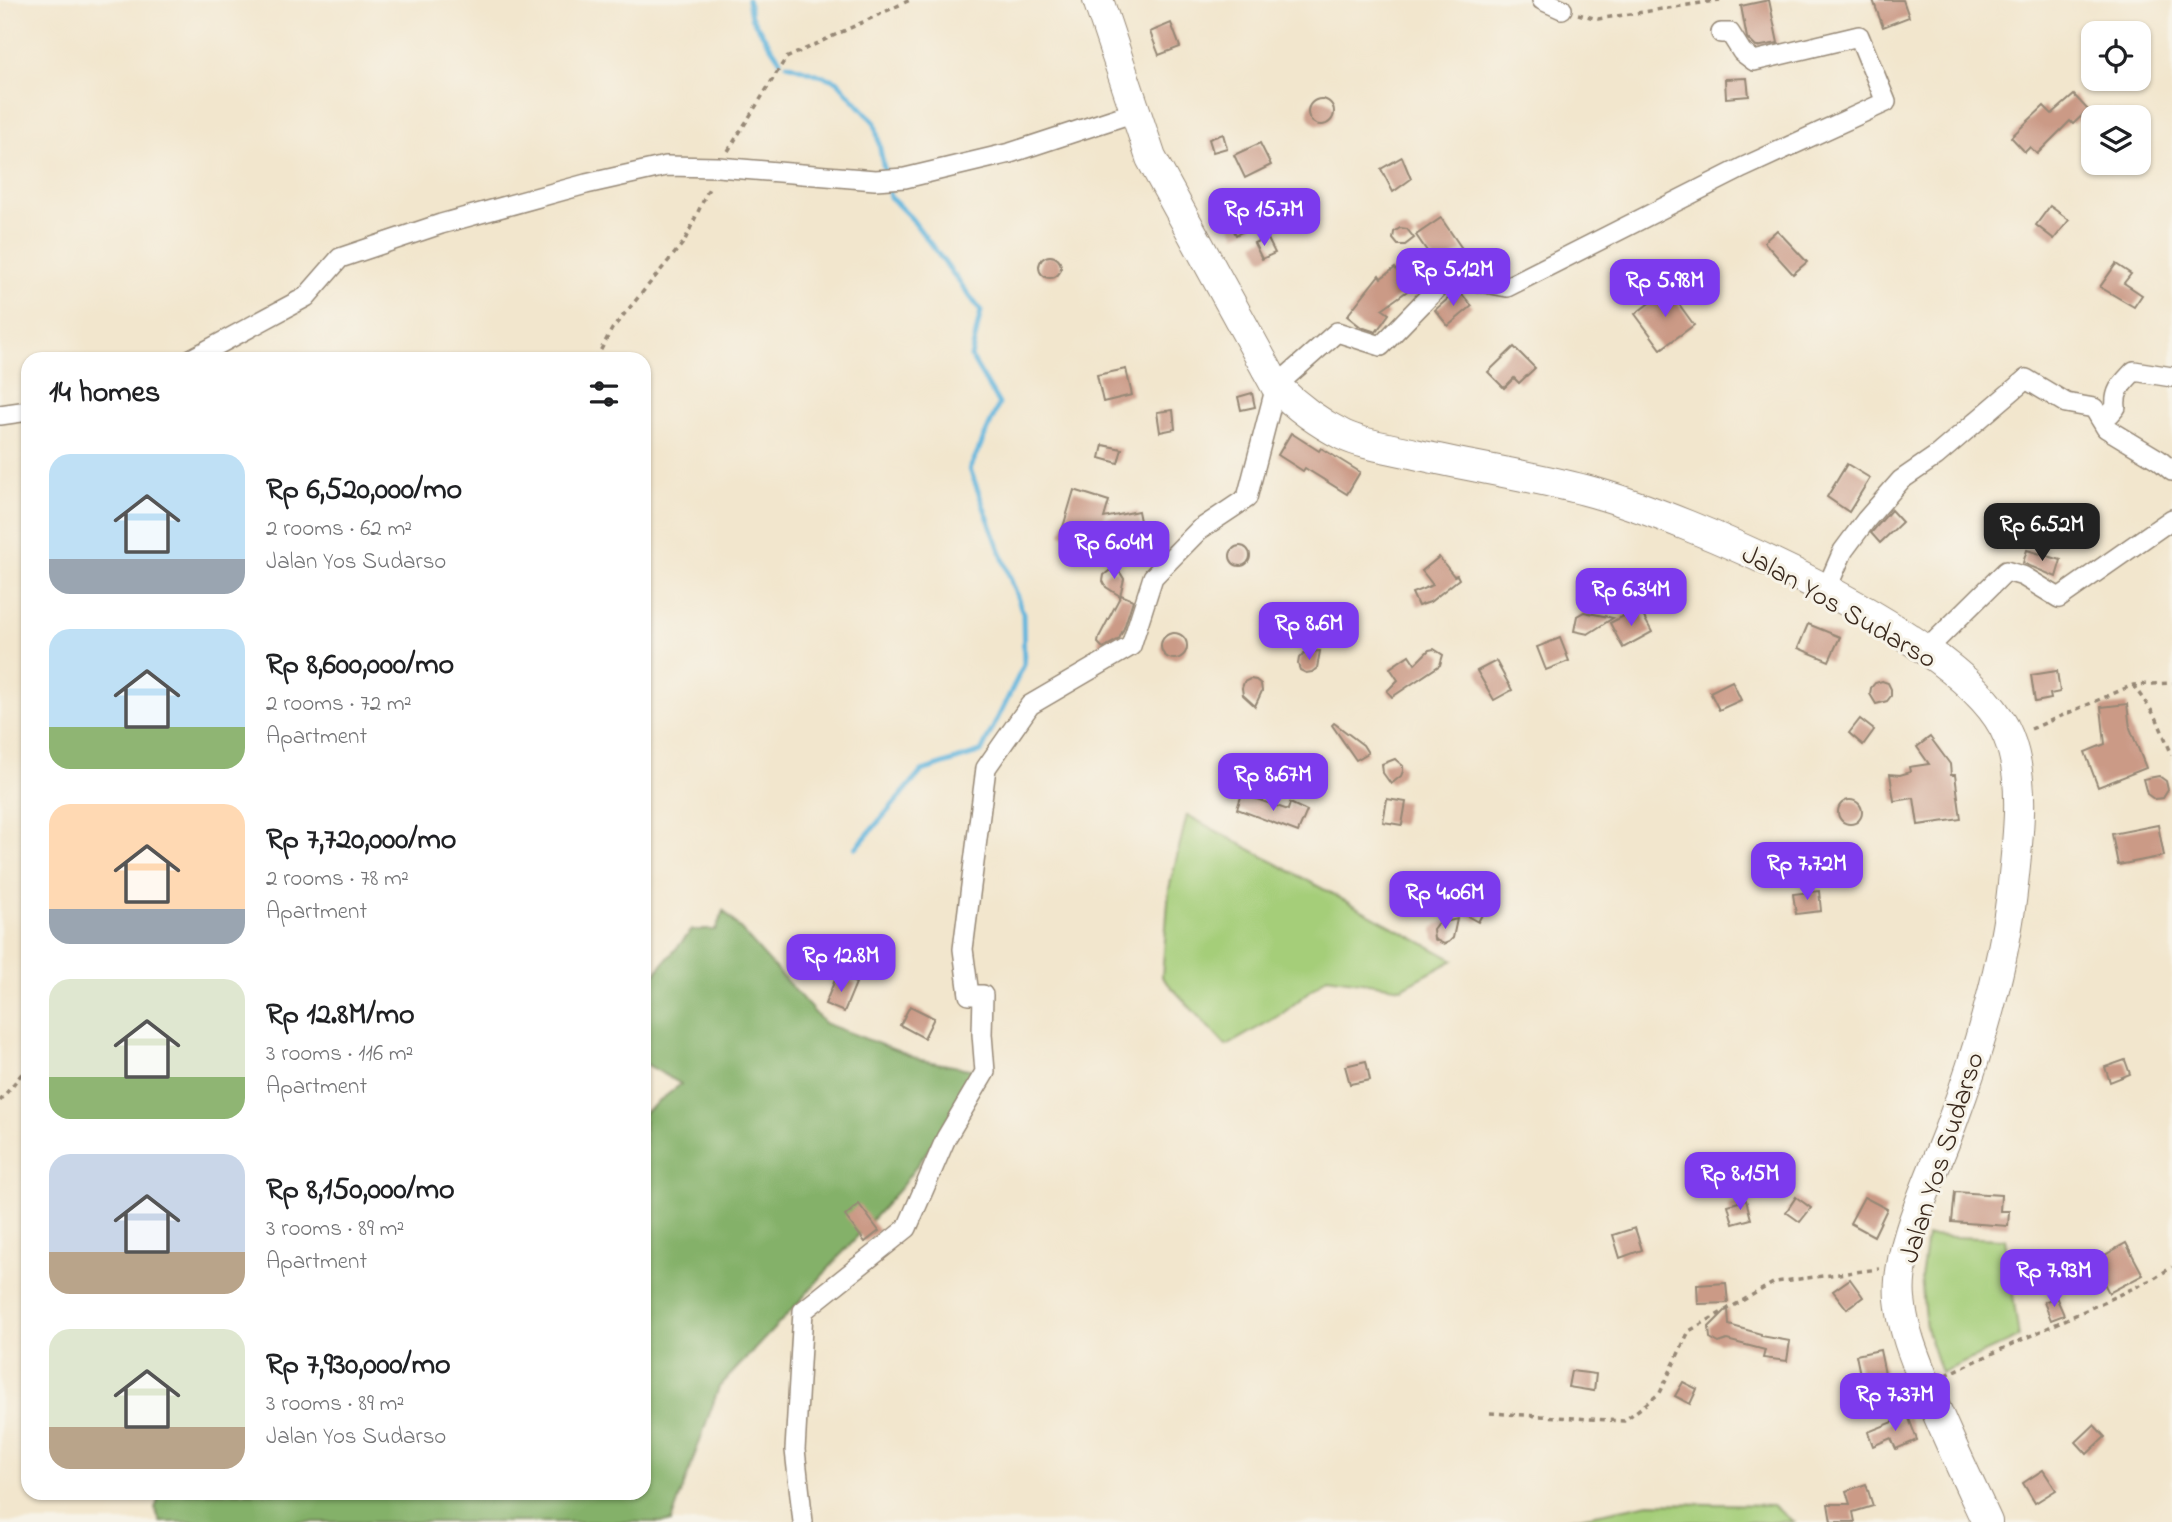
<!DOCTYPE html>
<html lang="en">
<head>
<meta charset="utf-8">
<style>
  :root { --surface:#fff; --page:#f2f2f2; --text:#202124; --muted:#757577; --accent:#7c3aed }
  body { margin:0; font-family:"Indie Flower",sans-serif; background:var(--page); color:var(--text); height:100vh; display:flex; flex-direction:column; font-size:26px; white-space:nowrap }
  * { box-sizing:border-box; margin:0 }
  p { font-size:23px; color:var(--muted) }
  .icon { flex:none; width:38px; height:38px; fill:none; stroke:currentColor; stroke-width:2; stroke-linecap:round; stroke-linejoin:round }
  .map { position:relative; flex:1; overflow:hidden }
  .panel { position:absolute; left:21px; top:352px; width:630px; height:1148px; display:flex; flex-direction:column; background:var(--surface); border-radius:21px; box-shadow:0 2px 5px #0004 }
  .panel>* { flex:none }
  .tools { position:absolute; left:2081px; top:21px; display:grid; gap:14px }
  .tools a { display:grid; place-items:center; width:70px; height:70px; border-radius:14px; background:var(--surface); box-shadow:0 2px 5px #0004; font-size:35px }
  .price { position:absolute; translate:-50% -60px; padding:0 16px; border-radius:14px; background:var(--accent); color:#fff; font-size:23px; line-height:46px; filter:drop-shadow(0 2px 4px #0008) }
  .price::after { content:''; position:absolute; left:50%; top:42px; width:21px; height:16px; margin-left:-10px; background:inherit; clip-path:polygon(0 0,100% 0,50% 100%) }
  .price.selected { background:#222; color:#fff }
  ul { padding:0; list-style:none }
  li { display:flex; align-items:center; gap:21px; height:175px; padding:0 28px }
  li span { display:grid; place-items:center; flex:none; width:196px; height:140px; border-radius:21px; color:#555 }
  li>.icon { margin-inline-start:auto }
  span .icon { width:84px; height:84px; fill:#fffc; stroke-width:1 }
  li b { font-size:30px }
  h2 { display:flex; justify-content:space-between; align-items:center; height:84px; padding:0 28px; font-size:30px }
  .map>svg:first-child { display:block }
</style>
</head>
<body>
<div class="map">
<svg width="2172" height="1522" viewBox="0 0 2172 1522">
  <rect width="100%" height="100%" fill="#f7f3e8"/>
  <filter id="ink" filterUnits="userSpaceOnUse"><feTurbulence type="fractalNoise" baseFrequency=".0143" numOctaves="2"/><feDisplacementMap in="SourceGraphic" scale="14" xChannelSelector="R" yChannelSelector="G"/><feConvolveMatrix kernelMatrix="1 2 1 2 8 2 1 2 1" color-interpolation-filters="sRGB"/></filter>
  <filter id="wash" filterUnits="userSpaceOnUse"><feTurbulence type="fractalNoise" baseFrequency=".00686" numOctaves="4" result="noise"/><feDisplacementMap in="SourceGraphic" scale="28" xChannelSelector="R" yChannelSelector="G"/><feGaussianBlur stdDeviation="1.57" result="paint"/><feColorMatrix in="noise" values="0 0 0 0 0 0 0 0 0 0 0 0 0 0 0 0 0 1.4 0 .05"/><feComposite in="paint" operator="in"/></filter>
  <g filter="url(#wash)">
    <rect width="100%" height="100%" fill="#f2e6cd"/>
    <g fill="#a5ce79" stroke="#707c4c" stroke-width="2">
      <path d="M 1187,815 L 1454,960 L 1402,988 L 1327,977 L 1282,1014 L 1226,1046 L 1162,977 L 1169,889 Z"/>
      <path d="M 1927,1236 L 2005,1239 L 2019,1337 L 1941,1373 L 1926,1328 L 1921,1278 Z"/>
      <path d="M 1649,1503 L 1772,1505 L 1794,1522 L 1556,1522 Z"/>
    </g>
    <path fill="#84b169" stroke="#606e44" stroke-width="2" d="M 724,911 L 824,1023 L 921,1060 L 985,1072 L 901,1187 L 799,1302 L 719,1387 L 671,1522 L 160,1522 L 155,1508 L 161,1493 L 644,1493 L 644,1113 L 681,1084 L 644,1063 L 644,986 L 692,930 L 715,930 Z"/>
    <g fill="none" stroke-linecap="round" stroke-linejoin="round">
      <g stroke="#61b5dd" stroke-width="5">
        <path d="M 748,0 L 751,17 L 780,60"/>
        <path d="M 787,64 L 837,81 L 875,123 L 885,174"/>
        <path d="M 856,848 L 922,771 L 981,752 L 1024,665 L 1023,613 L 970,469 L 999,404 L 971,357 L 981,311 L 911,218 L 890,197 L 887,184"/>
      </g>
    </g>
    <g id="blocks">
      <g fill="#cb9a86">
        <path d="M 1769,0 L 1778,43 L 1756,47 L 1747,38 L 1741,6 Z"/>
        <path d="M 1873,0 L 1903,0 L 1909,17 L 1883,27 Z"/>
        <path d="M 1171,23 L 1180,47 L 1159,55 L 1150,32 Z"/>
        <path d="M 1747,78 L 1749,96 L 1726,98 L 1725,79 Z"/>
        <path d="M 2074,95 L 2088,110 L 2073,124 L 2070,121 L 2037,154 L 2030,147 L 2025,152 L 2011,137 L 2044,106 L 2052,114 Z"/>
        <circle cx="1321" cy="112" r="13"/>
        <path d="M 1223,134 L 1227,148 L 1213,152 L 1209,139 Z"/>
        <path d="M 1260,143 L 1271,165 L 1245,178 L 1234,155 Z"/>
        <path d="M 1402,157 L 1411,179 L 1393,192 L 1381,169 Z"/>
        <path d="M 2050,206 L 2069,220 L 2054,239 L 2036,225 Z"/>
        <path d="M 1247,208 L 1255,225 L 1236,235 L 1228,219 Z"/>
        <path d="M 1441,218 L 1463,250 L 1438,267 L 1416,235 Z"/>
        <path d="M 1400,228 L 1407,229 L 1414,238 L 1405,245 L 1398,245 L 1393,239 L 1394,232 Z"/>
        <path d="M 1777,230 L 1807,262 L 1793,274 L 1764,242 Z"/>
        <path d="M 1267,237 L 1275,253 L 1262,259 L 1254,243 Z"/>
        <circle cx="1050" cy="267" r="11"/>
        <path d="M 2116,264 L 2131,274 L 2124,283 L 2142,295 L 2134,307 L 2100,287 Z"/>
        <path d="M 1395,268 L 1410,289 L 1382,309 L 1389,314 L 1376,332 L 1361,327 L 1347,316 L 1379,275 L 1381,278 Z"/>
        <path d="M 1668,289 L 1694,325 L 1661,349 L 1635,314 Z"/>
        <path d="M 1458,290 L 1472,306 L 1448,326 L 1435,310 Z"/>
        <path d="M 1514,347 L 1535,368 L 1519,383 L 1514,378 L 1504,388 L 1488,372 Z"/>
        <path d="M 1126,369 L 1132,395 L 1103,402 L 1097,375 Z"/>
        <path d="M 1252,393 L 1255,407 L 1241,410 L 1238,397 Z"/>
        <path d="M 1173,410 L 1175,429 L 1160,432 L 1157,412 Z"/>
        <path d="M 1291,433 L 1319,451 L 1321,448 L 1360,472 L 1347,494 L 1305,468 L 1303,471 L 1278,455 Z"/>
        <path d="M 1103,445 L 1122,449 L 1118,463 L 1100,458 Z"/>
        <path d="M 1847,464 L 1870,478 L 1849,512 L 1827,497 Z"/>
        <path d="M 1074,490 L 1109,501 L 1104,518 L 1138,511 L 1142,531 L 1116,537 L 1103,532 L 1099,546 L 1061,534 Z"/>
        <path d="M 1891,510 L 1902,522 L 1880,543 L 1871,533 Z"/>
        <circle cx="1240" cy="556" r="10"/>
        <path d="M 2027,550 L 2061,560 L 2056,577 L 2023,563 Z"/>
        <path d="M 1439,557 L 1454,576 L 1457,575 L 1459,579 L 1430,602 L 1418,606 L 1412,593 L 1433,585 L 1422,571 Z"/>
        <path d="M 1116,570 L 1121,574 L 1124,579 L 1120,596 L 1106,587 L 1103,581 L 1104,575 L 1109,571 Z"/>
        <path d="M 1121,595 L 1133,600 L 1124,628 L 1119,639 L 1103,648 L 1098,643 L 1099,637 Z"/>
        <path d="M 1639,608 L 1652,632 L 1623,648 L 1610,623 Z"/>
        <path d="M 1584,612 L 1613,618 L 1588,634 L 1574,631 L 1577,616 Z"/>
        <path d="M 1808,624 L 1840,637 L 1829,661 L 1798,648 Z"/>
        <circle cx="1174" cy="646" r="13"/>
        <path d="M 1560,638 L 1569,661 L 1546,670 L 1537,647 Z"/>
        <path d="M 1434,649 L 1443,655 L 1440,665 L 1392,697 L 1387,691 L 1398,680 L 1390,668 L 1409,655 L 1415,664 L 1429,650 Z"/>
        <path d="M 1320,651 L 1317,668 L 1312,672 L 1306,673 L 1300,670 L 1298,664 L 1299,658 L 1304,653 Z"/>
        <path d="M 1496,661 L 1512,690 L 1494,700 L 1477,671 Z"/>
        <path d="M 2057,671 L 2060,692 L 2050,694 L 2051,699 L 2035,702 L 2031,675 Z"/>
        <path d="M 1250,679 L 1256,680 L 1261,684 L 1262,691 L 1255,706 L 1243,695 L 1242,688 L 1244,682 Z"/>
        <path d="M 1732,681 L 1741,700 L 1719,710 L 1710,692 Z"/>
        <path d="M 1882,681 L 1888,683 L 1891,689 L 1891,696 L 1887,701 L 1876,704 L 1870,694 L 1871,688 L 1875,683 Z"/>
        <path d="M 2127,704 L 2130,728 L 2146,768 L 2098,787 L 2085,752 L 2105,744 L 2101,707 Z"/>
        <path d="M 1860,719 L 1874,730 L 1863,745 L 1849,733 Z"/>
        <path d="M 1334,723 L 1363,745 L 1368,753 L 1356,760 L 1332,725 Z"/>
        <path d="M 1930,737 L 1950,764 L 1951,775 L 1955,775 L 1961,819 L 1918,825 L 1914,798 L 1894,801 L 1890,774 L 1900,775 L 1910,772 L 1909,767 L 1929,764 L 1917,747 Z"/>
        <path d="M 1395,759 L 1403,766 L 1403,771 L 1401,776 L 1391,784 L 1383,773 L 1382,764 Z"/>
        <path d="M 2159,776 L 2166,781 L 2168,790 L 2163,798 L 2154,799 L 2147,794 L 2143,779 Z"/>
        <path d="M 1242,794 L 1288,810 L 1290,803 L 1307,811 L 1298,832 L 1237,809 Z"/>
        <path d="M 1387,799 L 1406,802 L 1402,825 L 1383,822 Z"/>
        <circle cx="1850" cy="812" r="12"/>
        <path d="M 2158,825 L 2164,856 L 2118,865 L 2112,834 Z"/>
        <path d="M 1819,891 L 1821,911 L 1796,914 L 1793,894 Z"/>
        <path d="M 1472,892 L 1489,902 L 1478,922 L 1460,912 Z"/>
        <path d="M 1457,919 L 1453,938 L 1449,942 L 1444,944 L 1434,939 L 1433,929 L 1437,924 Z"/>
        <path d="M 837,975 L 856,983 L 844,1012 L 825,1004 Z"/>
        <path d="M 910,1006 L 934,1018 L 924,1038 L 900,1025 Z"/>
        <path d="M 2125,1060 L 2130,1074 L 2110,1082 L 2105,1067 Z"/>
        <path d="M 1366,1061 L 1370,1080 L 1350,1084 L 1345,1066 Z"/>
        <path d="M 1955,1192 L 2001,1195 L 2000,1211 L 2009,1211 L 2008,1226 L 1952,1222 Z"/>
        <path d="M 1796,1197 L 1811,1208 L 1800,1222 L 1786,1212 Z"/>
        <path d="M 1864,1197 L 1887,1209 L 1874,1236 L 1850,1223 Z"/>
        <path d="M 1746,1200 L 1751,1219 L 1733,1224 L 1728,1205 Z"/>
        <path d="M 859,1204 L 879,1231 L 865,1242 L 845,1216 Z"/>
        <path d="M 1635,1228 L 1642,1250 L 1620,1258 L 1613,1235 Z"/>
        <path d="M 2126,1243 L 2143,1275 L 2109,1293 L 2093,1262 Z"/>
        <path d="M 1850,1279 L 1863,1297 L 1847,1309 L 1833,1291 Z"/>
        <path d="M 1726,1283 L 1728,1303 L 1698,1304 L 1697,1285 Z"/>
        <path d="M 2056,1297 L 2064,1315 L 2051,1320 L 2044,1302 Z"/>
        <path d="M 1728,1308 L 1729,1325 L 1761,1334 L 1761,1336 L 1790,1341 L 1787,1361 L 1763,1358 L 1765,1350 L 1727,1340 L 1719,1343 L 1710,1338 L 1709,1327 Z"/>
        <path d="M 1880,1350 L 1886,1379 L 1862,1384 L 1856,1355 Z"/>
        <path d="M 1571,1371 L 1596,1374 L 1594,1391 L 1568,1387 Z"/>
        <path d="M 1683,1382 L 1697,1389 L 1690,1404 L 1675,1396 Z"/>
        <path d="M 1908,1416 L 1917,1440 L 1896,1449 L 1891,1438 L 1873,1446 L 1868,1432 Z"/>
        <path d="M 2094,1425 L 2105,1437 L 2087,1454 L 2076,1442 Z"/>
        <path d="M 2043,1470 L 2056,1490 L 2035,1503 L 2023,1483 Z"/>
        <path d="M 1866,1484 L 1873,1506 L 1853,1512 L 1855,1522 L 1831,1522 L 1828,1504 L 1850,1504 L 1846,1491 Z"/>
      </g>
    </g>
  </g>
  <g filter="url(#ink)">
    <use href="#blocks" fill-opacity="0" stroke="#968876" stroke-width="2"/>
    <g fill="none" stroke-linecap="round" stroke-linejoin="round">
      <defs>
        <g id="minor">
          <path d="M 1542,0 L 1562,9"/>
          <path d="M 191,359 L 306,297 L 340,258 L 441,224 L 586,184 L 666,166 L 718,167 L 875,180 L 905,178 L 1010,153 L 1135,112"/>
          <path d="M 0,415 L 28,411"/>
          <path d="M 2100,418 L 2110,414 L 2116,407 C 2114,390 2123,383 2134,371 L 2172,377"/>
          <path d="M 1826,590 L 1843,551 L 1866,520 L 1901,480 L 1936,456 L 2026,379 L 2066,403 L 2094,408 L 2106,428 L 2159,460 L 2172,471"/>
          <path d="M 1927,649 L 2006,571 L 2023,576 L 2059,598 L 2172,519"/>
          <path d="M 803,1522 L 795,1450 L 803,1311 L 907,1228 L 946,1138 L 985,1072 L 982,1034 L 983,995 L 969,995 L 963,949 L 986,768 L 1030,705 L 1131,646 L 1153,577 L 1199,530 L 1247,498 L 1276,386 L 1337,332 L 1381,346 L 1449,276 L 1507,287 L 1742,168 L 1886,102 L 1859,36 L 1754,61 L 1742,52 L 1730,33 L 1721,33"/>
        </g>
        <path id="primary" d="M 1098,0 L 1151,158 L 1276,386 C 1296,406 1317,422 1343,435 C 1364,445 1391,448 1415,454 C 1471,467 1529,475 1585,490 C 1685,516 1970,639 2008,736 C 2026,780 2018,837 2013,884 C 2005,962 1979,1051 1951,1125 C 1934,1172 1895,1249 1900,1299 C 1903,1332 1917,1363 1929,1393 C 1947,1437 1967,1479 1987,1522"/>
      </defs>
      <use href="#minor" stroke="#968876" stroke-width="22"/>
      <use href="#primary" stroke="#968876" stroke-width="32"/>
      <g stroke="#968876" stroke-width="3.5" stroke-dasharray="5 5" stroke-linecap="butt">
        <path d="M 1578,14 L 1598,19 L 1720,0"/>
        <path d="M 728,151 L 786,58 L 910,0"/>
        <path d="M 596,359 L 612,329 L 684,242 L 710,186"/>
        <path d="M 2133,685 L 2156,717 L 2172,755"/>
        <path d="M 2031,729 L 2133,685 L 2172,683"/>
        <path d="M 0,1101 L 28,1066"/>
        <path d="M 1946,1375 L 2153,1279 L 2172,1267"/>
        <path d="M 1490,1413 L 1624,1421 L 1660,1393 L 1689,1331 L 1775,1282 L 1879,1269"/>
      </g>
      <use href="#minor" stroke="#fff" stroke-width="19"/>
      <use href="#primary" stroke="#fff" stroke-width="30"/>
    </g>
  </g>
  <g text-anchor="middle" stroke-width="6" stroke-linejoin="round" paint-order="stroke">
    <g font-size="28" fill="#3b2a1e" stroke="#f7f3e8">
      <text transform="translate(1840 605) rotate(30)" y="10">Jalan Yos Sudarso</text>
      <text transform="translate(1940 1157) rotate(-72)" y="10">Jalan Yos Sudarso</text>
    </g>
  </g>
</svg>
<div class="tools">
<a><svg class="icon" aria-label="locate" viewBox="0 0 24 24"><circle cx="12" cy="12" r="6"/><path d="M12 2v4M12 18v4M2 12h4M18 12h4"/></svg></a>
<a><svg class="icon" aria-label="layers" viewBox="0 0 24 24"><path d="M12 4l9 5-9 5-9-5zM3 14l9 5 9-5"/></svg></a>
</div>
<b class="price" style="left:1264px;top:248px">Rp 15.7M</b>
<b class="price" style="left:1453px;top:308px">Rp 5.12M</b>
<b class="price" style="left:1665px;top:319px">Rp 5.98M</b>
<b class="price selected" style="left:2042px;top:563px">Rp 6.52M</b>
<b class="price" style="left:1114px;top:581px">Rp 6.04M</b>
<b class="price" style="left:1631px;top:628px">Rp 6.34M</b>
<b class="price" style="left:1309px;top:662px">Rp 8.6M</b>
<b class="price" style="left:1273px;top:813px">Rp 8.67M</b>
<b class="price" style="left:1807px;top:902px">Rp 7.72M</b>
<b class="price" style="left:1445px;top:931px">Rp 4.06M</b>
<b class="price" style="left:841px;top:994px">Rp 12.8M</b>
<b class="price" style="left:1740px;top:1212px">Rp 8.15M</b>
<b class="price" style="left:2054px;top:1309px">Rp 7.93M</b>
<b class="price" style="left:1895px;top:1433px">Rp 7.37M</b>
<section class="panel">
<h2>14 homes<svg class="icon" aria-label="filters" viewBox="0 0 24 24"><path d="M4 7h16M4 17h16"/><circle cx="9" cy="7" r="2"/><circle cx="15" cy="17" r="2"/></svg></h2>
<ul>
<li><span style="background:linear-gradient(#bfe0f5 75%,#9aa5b1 0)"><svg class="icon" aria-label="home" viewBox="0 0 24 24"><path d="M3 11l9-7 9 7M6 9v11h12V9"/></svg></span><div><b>Rp 6,520,000/mo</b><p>2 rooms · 62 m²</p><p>Jalan Yos Sudarso</p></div></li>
<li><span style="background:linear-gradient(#bfe0f5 70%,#8fb573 0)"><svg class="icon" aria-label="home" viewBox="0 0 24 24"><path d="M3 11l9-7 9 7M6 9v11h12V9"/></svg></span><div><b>Rp 8,600,000/mo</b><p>2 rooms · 72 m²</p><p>Apartment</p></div></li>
<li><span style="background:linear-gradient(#ffd9b3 75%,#9aa5b1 0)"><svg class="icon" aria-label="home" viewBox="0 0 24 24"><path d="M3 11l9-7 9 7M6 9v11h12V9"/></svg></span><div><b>Rp 7,720,000/mo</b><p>2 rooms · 78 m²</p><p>Apartment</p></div></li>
<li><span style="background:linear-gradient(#dfe7d0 70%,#8fb573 0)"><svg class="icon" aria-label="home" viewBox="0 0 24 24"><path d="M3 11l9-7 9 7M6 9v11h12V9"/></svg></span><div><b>Rp 12.8M/mo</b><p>3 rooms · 116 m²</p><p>Apartment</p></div></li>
<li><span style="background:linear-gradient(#c9d6e8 70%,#b9a48a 0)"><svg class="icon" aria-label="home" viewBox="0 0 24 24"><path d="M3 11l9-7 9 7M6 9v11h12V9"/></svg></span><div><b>Rp 8,150,000/mo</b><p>3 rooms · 89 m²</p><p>Apartment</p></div></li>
<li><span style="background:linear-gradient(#dfe7d0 70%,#b9a48a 0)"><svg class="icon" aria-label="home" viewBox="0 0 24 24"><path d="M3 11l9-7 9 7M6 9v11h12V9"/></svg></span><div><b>Rp 7,930,000/mo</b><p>3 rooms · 89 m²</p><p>Jalan Yos Sudarso</p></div></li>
</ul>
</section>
</div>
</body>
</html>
